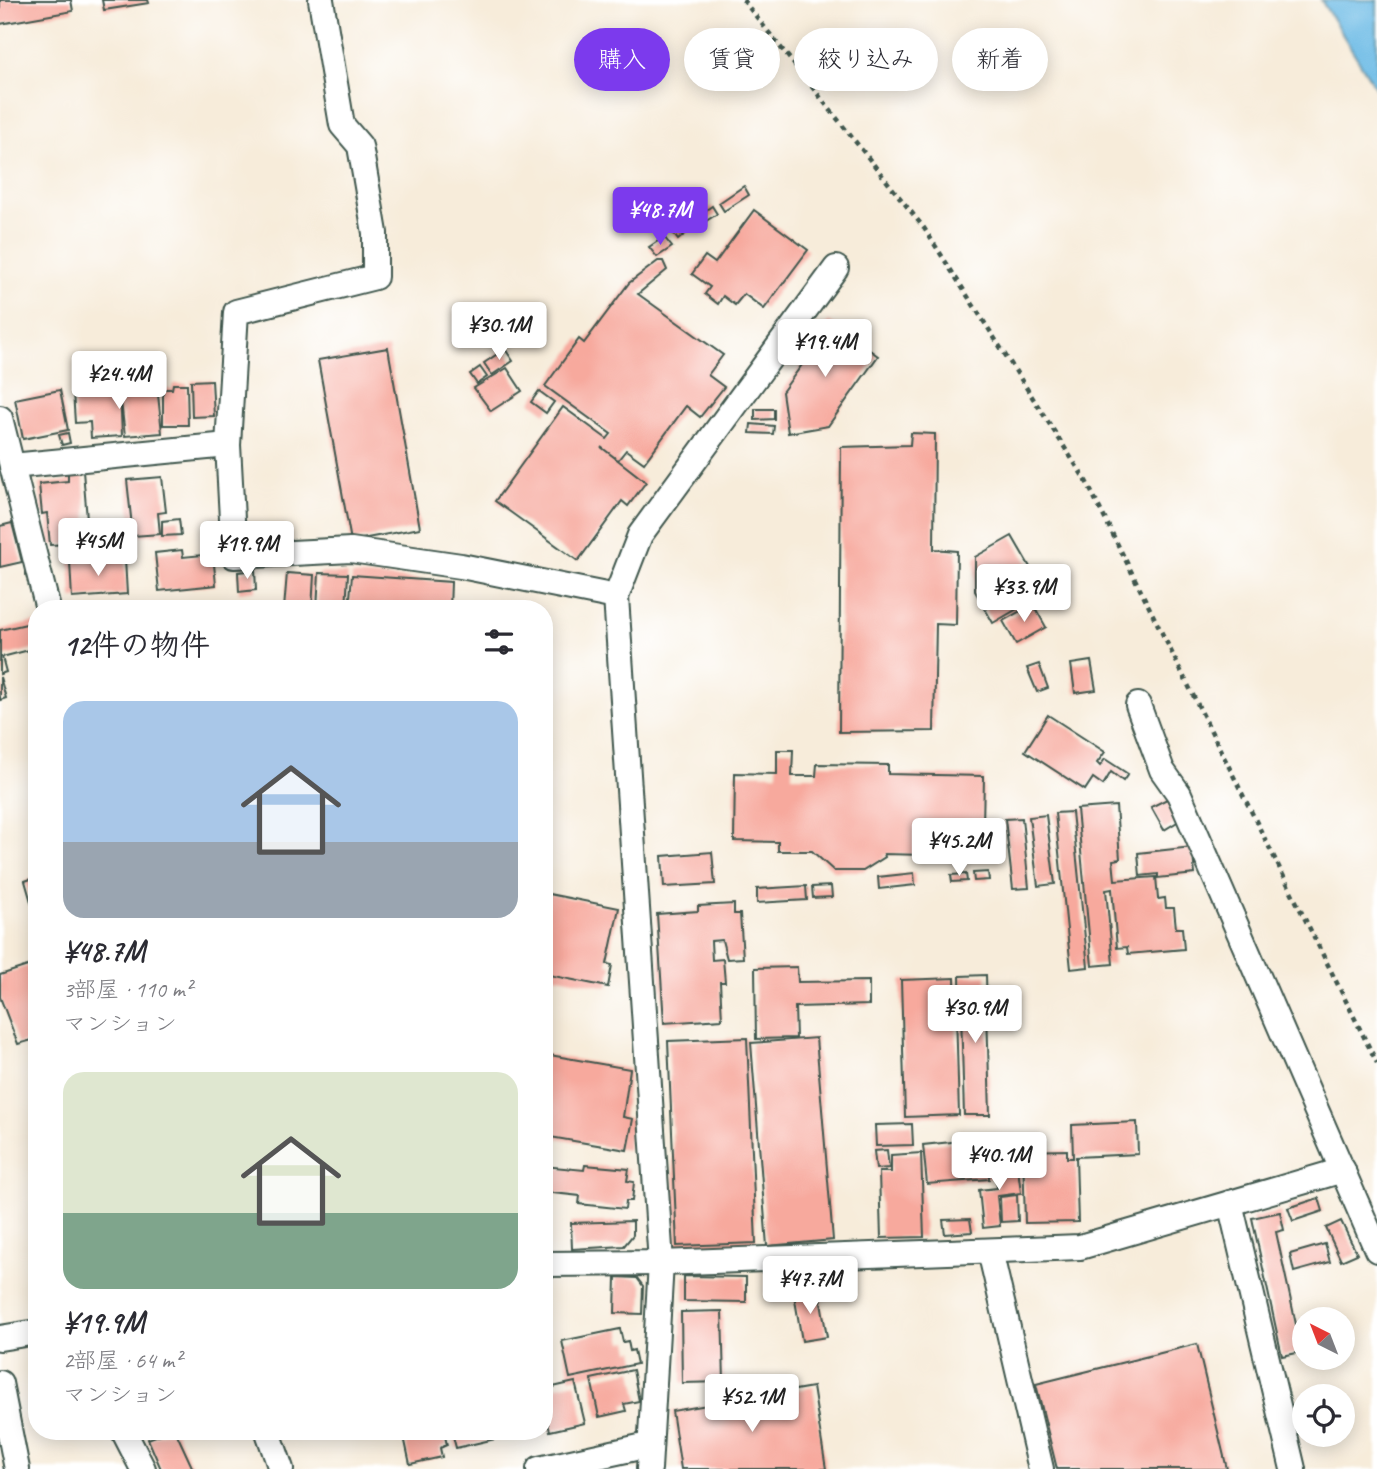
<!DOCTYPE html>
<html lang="ja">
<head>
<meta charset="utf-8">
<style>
  :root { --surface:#fff; --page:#f7f7f7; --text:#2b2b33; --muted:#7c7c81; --accent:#7c3aed }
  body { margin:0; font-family:Caveat,"Klee One",sans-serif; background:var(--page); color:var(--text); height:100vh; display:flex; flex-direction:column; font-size:26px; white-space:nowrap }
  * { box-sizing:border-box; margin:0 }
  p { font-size:23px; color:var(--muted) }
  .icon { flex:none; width:38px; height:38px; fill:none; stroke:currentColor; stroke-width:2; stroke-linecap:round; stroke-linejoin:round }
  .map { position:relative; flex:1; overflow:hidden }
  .panel { position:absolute; left:28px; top:600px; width:525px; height:840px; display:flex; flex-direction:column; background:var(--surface); border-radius:28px; box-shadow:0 4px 18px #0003 }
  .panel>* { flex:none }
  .guide { position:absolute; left:574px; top:28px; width:665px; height:63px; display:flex; gap:14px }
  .needle { width:46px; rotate:318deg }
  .fabs { position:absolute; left:1292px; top:1307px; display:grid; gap:14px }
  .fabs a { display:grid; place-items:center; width:63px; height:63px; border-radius:50%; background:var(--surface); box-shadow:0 4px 18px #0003; font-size:35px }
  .price { position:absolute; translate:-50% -60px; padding:0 16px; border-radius:7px; background:#fff; color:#222; font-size:23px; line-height:46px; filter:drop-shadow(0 2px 4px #0008) }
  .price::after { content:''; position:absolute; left:50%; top:42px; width:21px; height:16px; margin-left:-10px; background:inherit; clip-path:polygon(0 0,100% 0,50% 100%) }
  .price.on { background:var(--accent); color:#fff }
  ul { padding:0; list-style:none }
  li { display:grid; align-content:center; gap:14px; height:371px; padding:0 35px }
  li span { display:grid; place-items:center; height:217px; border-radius:21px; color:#555 }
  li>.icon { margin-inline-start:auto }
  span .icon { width:126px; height:126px; fill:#fffc; stroke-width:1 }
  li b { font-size:30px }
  h2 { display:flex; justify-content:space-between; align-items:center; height:84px; padding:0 35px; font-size:30px }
  .pill { padding:0 24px; border-radius:32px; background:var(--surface); box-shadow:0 4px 18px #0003; font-size:24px; line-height:63px }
  .pill.on { background:var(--accent); color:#fff }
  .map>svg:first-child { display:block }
</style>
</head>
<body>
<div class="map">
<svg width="1377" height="1469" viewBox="0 0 1377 1469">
  <rect width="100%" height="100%" fill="#fff"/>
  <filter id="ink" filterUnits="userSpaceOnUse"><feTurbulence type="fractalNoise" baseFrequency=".0143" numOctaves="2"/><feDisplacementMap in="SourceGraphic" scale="14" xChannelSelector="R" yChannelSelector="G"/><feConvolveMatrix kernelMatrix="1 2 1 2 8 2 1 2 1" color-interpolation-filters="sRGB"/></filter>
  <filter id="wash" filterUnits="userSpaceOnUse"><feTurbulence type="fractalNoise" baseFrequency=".00686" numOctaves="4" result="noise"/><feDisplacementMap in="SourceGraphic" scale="28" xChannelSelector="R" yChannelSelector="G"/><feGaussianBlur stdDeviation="1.57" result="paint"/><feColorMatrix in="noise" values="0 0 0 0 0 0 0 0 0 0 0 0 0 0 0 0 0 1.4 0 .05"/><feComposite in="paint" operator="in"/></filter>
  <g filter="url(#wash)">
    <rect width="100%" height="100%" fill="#f7ecda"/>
    <path fill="#6abae5" stroke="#447c8c" stroke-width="2" d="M 1321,0 L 1377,0 L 1377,90 Z"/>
    <g id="blocks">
      <g fill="#f7a99d">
        <path d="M 0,0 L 71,0 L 73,11 L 0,24 Z"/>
        <path d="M 102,0 L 148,0 L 149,3 L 104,10 Z"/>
        <path d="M 744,186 L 749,195 L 724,211 L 719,203 Z"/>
        <path d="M 712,206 L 717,214 L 700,225 L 695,218 Z"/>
        <path d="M 754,210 L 808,250 L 764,309 L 744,294 L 735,305 L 723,296 L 718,304 L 705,294 L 710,287 L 692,274 L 705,256 L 715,263 Z"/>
        <path d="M 686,220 L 692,228 L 678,240 L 672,232 Z"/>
        <path d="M 664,237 L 672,247 L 657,257 L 649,247 Z"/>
        <path d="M 658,261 L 663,261 L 667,270 L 638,294 L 723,355 L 708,375 L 724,387 L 700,417 L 686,406 L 644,463 L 626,450 L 618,460 L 601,447 L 646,482 L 628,506 L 622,501 L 578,561 L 495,501 L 563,407 L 607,439 L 611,434 L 545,386 L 579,339 L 584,343 L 629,283 Z"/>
        <path d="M 829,321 L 878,356 L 828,426 L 788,433 L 782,392 L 804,362 L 793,355 L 800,347 L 806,350 Z"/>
        <path d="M 388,348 L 420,528 L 351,541 L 318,360 Z"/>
        <path d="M 505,349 L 513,361 L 492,375 L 484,363 Z"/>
        <path d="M 480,367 L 487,377 L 477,384 L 470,374 Z"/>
        <path d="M 507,368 L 522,391 L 491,411 L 474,388 Z"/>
        <path d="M 212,380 L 214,416 L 192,417 L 191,381 Z"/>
        <path d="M 173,384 L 187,384 L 188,425 L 163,425 L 163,389 L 172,389 Z"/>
        <path d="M 157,385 L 162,433 L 125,436 L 120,392 L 122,436 L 91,438 L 90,422 L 75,423 L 73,391 Z"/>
        <path d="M 60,390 L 68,430 L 23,439 L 15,399 Z"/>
        <path d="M 539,391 L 554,402 L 546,413 L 531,402 Z"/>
        <path d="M 755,409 L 774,409 L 774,419 L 755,420 Z"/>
        <path d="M 751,424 L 774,426 L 773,434 L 750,433 Z"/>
        <path d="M 68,433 L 70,443 L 62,445 L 59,435 Z"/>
        <path d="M 911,433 L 935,434 L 934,549 L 957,551 L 956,625 L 936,624 L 934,731 L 839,732 L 841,447 L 910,445 Z"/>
        <path d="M 83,471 L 89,543 L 50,545 L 47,513 L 42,514 L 39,484 L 68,481 L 68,473 Z"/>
        <path d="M 162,477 L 166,512 L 158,513 L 160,534 L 133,536 L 127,480 Z"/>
        <path d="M 179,519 L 181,535 L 162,536 L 162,521 Z"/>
        <path d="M 12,523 L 22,562 L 0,567 L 0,526 Z"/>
        <path d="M 1012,536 L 1045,593 L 993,623 L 975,591 L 975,557 Z"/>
        <path d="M 182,550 L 183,557 L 213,554 L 216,585 L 159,591 L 155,553 Z"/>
        <path d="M 125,559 L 127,594 L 72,598 L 70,562 Z"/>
        <path d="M 255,570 L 256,590 L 239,592 L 238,572 Z"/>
        <path d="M 287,573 L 314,575 L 312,609 L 284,609 Z"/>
        <path d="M 319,573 L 348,574 L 346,609 L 317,609 Z"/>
        <path d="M 352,575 L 451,582 L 450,609 L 349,609 Z"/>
        <path d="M 1033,604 L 1046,627 L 1016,644 L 1003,621 Z"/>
        <path d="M 35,622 L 37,648 L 2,657 L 6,672 L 0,674 L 0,630 Z"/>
        <path d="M 1091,661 L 1096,690 L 1075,693 L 1071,664 Z"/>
        <path d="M 1039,664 L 1048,688 L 1037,692 L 1027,668 Z"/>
        <path d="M 0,677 L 6,698 L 0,700 Z"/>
        <path d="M 1048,715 L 1105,752 L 1097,763 L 1100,766 L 1105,759 L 1128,774 L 1123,781 L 1111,772 L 1103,785 L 1093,778 L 1085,790 L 1025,751 Z"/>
        <path d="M 777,750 L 793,750 L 792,776 L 816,776 L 817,764 L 888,765 L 888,774 L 984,776 L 983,826 L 977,826 L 977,851 L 968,851 L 968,856 L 884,854 L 885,857 L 863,871 L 834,871 L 812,851 L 778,851 L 778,842 L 734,841 L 735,773 L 777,774 Z"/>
        <path d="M 1167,799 L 1179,821 L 1164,830 L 1151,807 Z"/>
        <path d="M 1116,806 L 1120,859 L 1113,860 L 1115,880 L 1156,877 L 1158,899 L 1165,898 L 1166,908 L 1174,908 L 1176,928 L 1182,928 L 1184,949 L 1128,954 L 1127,947 L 1117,948 L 1112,889 L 1106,890 L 1113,964 L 1092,966 L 1077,809 Z"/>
        <path d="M 1072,812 L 1088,967 L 1071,969 L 1055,813 Z"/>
        <path d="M 1046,815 L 1055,884 L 1038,886 L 1029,817 Z"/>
        <path d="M 1022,818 L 1029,888 L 1013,889 L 1005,819 Z"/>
        <path d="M 1192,847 L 1195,874 L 1158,878 L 1158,874 L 1140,876 L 1138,853 Z"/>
        <path d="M 712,852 L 715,884 L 664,887 L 662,856 Z"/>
        <path d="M 988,872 L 989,880 L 974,881 L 973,873 Z"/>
        <path d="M 914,873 L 915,885 L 879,889 L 878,877 Z"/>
        <path d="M 966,874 L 967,881 L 952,882 L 951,875 Z"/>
        <path d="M 37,877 L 37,919 L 36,919 L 25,881 Z"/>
        <path d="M 806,886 L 807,900 L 757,903 L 757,889 Z"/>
        <path d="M 831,886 L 832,897 L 813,898 L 812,887 Z"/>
        <path d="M 544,893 L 619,908 L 607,964 L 612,965 L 608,987 L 544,974 Z"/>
        <path d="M 734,904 L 734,914 L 740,914 L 743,958 L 727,959 L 722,940 L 711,941 L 712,960 L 723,959 L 725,982 L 720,982 L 722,1019 L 664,1023 L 657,914 L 698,911 L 698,906 Z"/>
        <path d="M 37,963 L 37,1044 L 33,1045 L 32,1040 L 18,1044 L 0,997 L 0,975 Z"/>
        <path d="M 797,967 L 798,982 L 869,981 L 869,1005 L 795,1007 L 796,1038 L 756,1039 L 755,968 Z"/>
        <path d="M 986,975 L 990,1115 L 964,1115 L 960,976 Z"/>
        <path d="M 955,978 L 959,1115 L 905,1117 L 901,980 Z"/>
        <path d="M 747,1038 L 756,1243 L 677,1246 L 668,1041 Z"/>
        <path d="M 816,1038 L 833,1240 L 767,1246 L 751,1043 Z"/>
        <path d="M 544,1054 L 630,1069 L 623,1117 L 633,1119 L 627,1150 L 544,1136 Z"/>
        <path d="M 1137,1122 L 1138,1154 L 1076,1157 L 1078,1222 L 1025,1223 L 1023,1151 L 1067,1150 L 1067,1158 L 1073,1158 L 1072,1125 Z"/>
        <path d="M 912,1124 L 913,1145 L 876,1146 L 875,1125 Z"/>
        <path d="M 990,1138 L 989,1179 L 927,1184 L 923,1145 Z"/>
        <path d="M 1011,1138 L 1013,1159 L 998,1161 L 995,1140 Z"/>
        <path d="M 887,1150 L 889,1168 L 876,1169 L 874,1151 Z"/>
        <path d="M 921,1153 L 924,1237 L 881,1238 L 879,1172 L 891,1172 L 891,1155 Z"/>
        <path d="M 1017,1160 L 1021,1193 L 997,1196 L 1000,1226 L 983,1228 L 979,1190 L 997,1188 L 994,1163 Z"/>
        <path d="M 585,1165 L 629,1169 L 627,1181 L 634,1182 L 632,1201 L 626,1201 L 625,1209 L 579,1204 L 580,1196 L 544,1192 L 544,1166 L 584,1170 Z"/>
        <path d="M 1017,1195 L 1018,1221 L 1001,1222 L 1000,1197 Z"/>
        <path d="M 1319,1198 L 1323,1211 L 1293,1221 L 1288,1208 Z"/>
        <path d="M 1280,1212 L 1284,1230 L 1276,1232 L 1302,1352 L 1282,1356 L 1252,1218 Z"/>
        <path d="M 970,1219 L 972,1232 L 945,1234 L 943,1220 Z"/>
        <path d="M 633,1221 L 633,1235 L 624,1246 L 572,1249 L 571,1223 Z"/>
        <path d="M 1341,1221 L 1357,1254 L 1341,1261 L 1326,1228 Z"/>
        <path d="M 1325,1244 L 1330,1262 L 1294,1272 L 1290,1254 Z"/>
        <path d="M 684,1276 L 746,1277 L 746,1302 L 684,1301 Z"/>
        <path d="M 616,1277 L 637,1278 L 643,1286 L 642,1314 L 615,1313 Z"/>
        <path d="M 819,1290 L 827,1337 L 802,1341 L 794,1294 Z"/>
        <path d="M 722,1311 L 724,1382 L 682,1383 L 681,1312 Z"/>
        <path d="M 620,1329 L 623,1342 L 628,1341 L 630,1351 L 634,1350 L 637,1364 L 570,1378 L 562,1341 Z"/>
        <path d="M 1197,1344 L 1227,1469 L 1057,1469 L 1036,1384 Z"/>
        <path d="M 633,1370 L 639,1401 L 624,1404 L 626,1411 L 599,1417 L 591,1379 Z"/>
        <path d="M 575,1382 L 585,1423 L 550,1431 L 544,1409 L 544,1389 Z"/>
        <path d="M 813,1387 L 826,1469 L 681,1469 L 672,1411 Z"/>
        <path d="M 166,1432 L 176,1432 L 193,1469 L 161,1469 L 148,1439 Z"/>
        <path d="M 403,1432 L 444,1432 L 447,1445 L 440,1448 L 442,1457 L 410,1464 Z"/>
        <path d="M 452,1432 L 493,1432 L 495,1439 L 456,1448 Z"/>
        <path d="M 496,1432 L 519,1432 L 519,1433 L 498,1437 Z"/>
      </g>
    </g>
  </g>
  <g filter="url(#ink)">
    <use href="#blocks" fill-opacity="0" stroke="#3f574d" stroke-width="2"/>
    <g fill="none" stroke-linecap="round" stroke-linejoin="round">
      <defs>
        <g id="street">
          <path d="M 321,0 L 342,125 L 360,146 L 375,233 L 375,277 L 236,312 L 228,445 L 234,556 L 351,550 L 461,566 L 616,597"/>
          <path d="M 0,418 L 48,609"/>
          <path d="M 12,466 L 228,445"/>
          <path d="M 1138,705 L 1162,770 L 1179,794 L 1377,1250"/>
          <path d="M 1230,1203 L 1293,1469"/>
          <path d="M 990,1251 L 1041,1469"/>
          <path d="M 544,1264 L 661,1263 L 1080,1247 L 1343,1170"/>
          <path d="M 0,1338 L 37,1332"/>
          <path d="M 0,1383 L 17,1469"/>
          <path d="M 124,1432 L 143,1469"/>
          <path d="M 268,1432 L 281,1469"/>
          <path d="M 539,1469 L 649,1445"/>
          <path d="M 649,1469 L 661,1263 L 616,597 L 640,535 L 836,268"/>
        </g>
      </defs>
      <use href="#street" stroke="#3f574d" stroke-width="28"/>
      <path stroke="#3f574d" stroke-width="4.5" stroke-dasharray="5 5" stroke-linecap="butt" d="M 743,0 L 924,228 L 1086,481 L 1377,1063"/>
      <use href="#street" stroke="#fff" stroke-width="24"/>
    </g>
  </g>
</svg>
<div class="fabs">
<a><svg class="needle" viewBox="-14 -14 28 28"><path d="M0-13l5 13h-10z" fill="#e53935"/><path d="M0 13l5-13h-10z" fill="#7c7c81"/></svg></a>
<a><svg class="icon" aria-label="locate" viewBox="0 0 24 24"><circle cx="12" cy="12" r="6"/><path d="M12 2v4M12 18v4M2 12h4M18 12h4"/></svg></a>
</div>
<b class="price on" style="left:660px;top:247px">¥48.7M</b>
<b class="price" style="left:499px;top:362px">¥30.1M</b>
<b class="price" style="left:825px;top:379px">¥19.4M</b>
<b class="price" style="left:119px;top:411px">¥24.4M</b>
<b class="price" style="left:98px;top:578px">¥45M</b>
<b class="price" style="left:247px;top:581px">¥19.9M</b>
<b class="price" style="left:1024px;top:624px">¥33.9M</b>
<b class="price" style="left:959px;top:878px">¥45.2M</b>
<b class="price" style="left:975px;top:1045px">¥30.9M</b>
<b class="price" style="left:999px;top:1192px">¥40.1M</b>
<b class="price" style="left:810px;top:1316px">¥47.7M</b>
<b class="price" style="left:752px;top:1434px">¥52.1M</b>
<div class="guide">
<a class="pill on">購入</a>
<a class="pill">賃貸</a>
<a class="pill">絞り込み</a>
<a class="pill">新着</a>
</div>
<section class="panel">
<h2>12件の物件<svg class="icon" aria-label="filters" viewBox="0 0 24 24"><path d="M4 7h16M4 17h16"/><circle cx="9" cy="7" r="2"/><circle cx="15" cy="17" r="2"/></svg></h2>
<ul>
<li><span style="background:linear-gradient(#a9c7e8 65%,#9aa5b1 0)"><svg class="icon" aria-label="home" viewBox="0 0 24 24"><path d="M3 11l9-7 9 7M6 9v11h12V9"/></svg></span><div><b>¥48.7M</b><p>3部屋 · 110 m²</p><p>マンション</p></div></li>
<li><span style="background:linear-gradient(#dfe7d0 65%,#7fa58c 0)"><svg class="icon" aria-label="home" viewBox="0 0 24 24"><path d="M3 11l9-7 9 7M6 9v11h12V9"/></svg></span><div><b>¥19.9M</b><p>2部屋 · 64 m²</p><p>マンション</p></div></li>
</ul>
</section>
</div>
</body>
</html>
